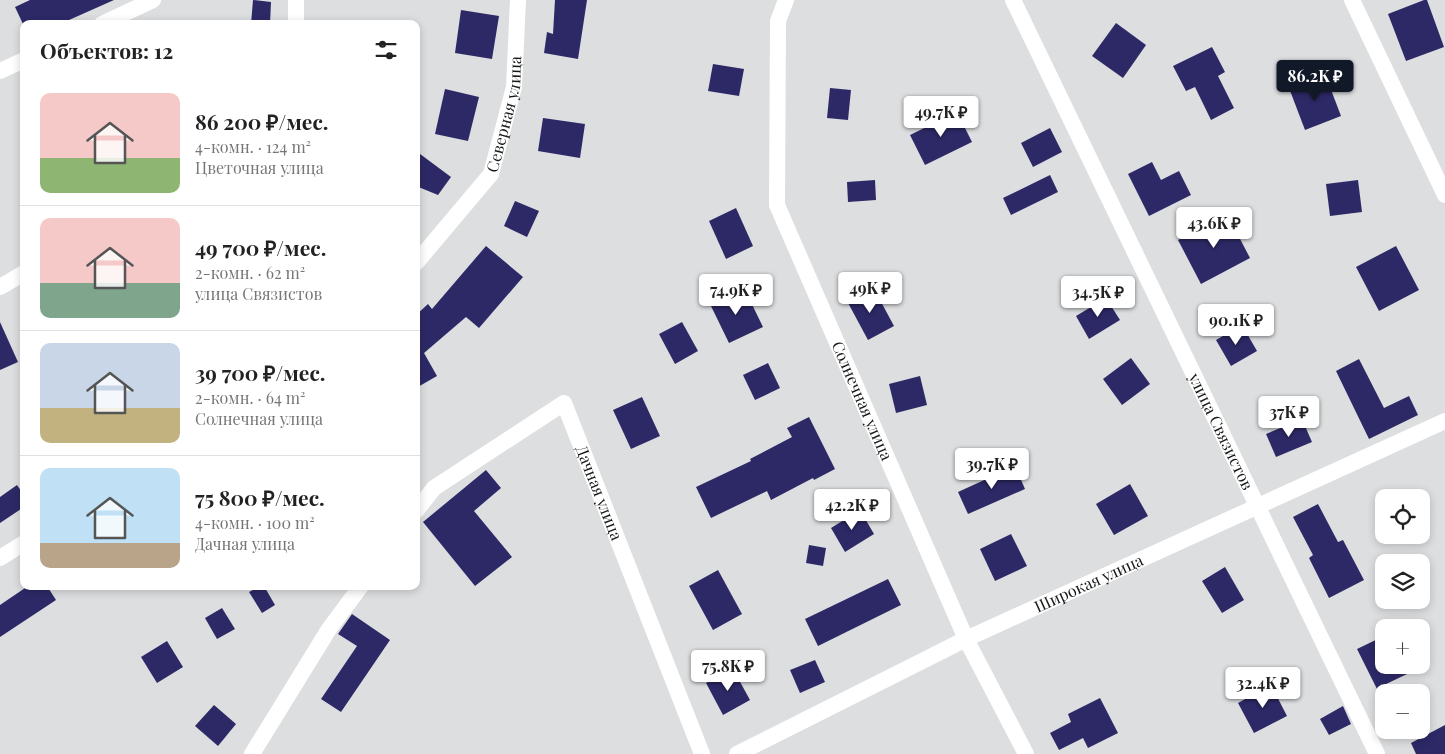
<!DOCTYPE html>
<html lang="ru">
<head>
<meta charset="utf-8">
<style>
  :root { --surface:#fff; --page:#f6f6f6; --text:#222; --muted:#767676; --line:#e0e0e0; --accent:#111827 }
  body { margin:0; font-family:"Playfair Display",serif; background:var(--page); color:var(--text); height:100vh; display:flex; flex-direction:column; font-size:19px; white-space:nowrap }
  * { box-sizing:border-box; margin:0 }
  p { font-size:16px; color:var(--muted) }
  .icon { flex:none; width:28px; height:28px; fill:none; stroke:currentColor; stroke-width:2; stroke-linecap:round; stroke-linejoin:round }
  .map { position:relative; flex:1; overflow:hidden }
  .drawer { position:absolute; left:20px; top:20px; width:400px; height:570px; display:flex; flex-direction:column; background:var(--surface); border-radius:10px; box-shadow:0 2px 8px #0003 }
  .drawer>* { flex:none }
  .tools { position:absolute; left:1375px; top:489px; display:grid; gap:10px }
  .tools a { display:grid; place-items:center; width:55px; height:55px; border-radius:10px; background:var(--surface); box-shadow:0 2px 8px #0003; font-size:25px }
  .price { position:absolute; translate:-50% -42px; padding:0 11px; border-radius:5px; background:#fff; color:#222; font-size:16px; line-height:32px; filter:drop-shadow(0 1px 2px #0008) }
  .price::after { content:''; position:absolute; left:50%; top:30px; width:15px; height:11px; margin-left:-8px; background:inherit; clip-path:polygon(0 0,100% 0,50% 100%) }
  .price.selected { background:var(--accent); color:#fff }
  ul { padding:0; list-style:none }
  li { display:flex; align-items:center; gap:15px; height:125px; padding:0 20px }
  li+li { border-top:1px solid var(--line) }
  li span { display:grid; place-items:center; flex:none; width:140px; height:100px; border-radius:10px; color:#555 }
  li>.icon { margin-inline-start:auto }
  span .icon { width:60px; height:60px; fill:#fffc; stroke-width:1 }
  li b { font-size:21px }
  h2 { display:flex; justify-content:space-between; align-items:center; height:60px; padding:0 20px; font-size:21px }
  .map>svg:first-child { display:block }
</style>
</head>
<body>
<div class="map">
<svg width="1445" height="754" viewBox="0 0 1445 754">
  <rect width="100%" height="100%" fill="#dddedf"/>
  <g fill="#2d2967">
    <path d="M 30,0 L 114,0 L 60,24 L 23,24 L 15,7 Z"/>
    <path d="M 253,0 L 271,2 L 270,24 L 251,24 Z"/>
    <path d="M 555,0 L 587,0 L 578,59 L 544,53 L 547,32 L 553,34 Z"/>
    <path d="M 1424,0 L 1427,0 L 1444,47 L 1406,61 L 1388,14 Z"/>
    <path d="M 461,10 L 499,16 L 492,59 L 455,53 Z"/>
    <path d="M 1116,23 L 1146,45 L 1123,78 L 1092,56 Z"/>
    <path d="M 1212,47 L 1225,72 L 1218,76 L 1234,108 L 1211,120 L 1195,87 L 1186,91 L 1173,66 Z"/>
    <path d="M 713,64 L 744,69 L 739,96 L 708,91 Z"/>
    <path d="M 1325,74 L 1341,116 L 1305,130 L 1289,88 Z"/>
    <path d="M 830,88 L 851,90 L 848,120 L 827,118 Z"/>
    <path d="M 445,89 L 479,97 L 468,141 L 435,134 Z"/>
    <path d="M 957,112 L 972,142 L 925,165 L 910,135 Z"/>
    <path d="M 543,118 L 585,124 L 580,158 L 538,151 Z"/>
    <path d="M 1050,128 L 1062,152 L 1033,167 L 1021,143 Z"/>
    <path d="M 416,151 L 451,177 L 438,195 L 416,186 Z"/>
    <path d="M 1152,162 L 1161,180 L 1179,171 L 1191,195 L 1149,216 L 1128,174 Z"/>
    <path d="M 1050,175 L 1058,192 L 1011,215 L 1003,198 Z"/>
    <path d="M 875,180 L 876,200 L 848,202 L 847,182 Z"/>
    <path d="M 1358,180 L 1362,212 L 1330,216 L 1326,184 Z"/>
    <path d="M 515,201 L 539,211 L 527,237 L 504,226 Z"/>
    <path d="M 736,208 L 753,246 L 726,259 L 709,221 Z"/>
    <path d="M 1227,214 L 1250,258 L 1201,284 L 1178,240 Z"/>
    <path d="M 486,246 L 523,277 L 479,328 L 466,317 L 424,353 L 437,376 L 416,388 L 416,315 L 428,304 L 432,309 Z"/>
    <path d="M 1396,246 L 1419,290 L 1379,311 L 1356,267 Z"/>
    <path d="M 873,287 L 894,326 L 868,340 L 847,301 Z"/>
    <path d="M 744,288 L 763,327 L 729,343 L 710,304 Z"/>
    <path d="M 1106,298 L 1120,320 L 1089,339 L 1076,316 Z"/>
    <path d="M 0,322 L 18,362 L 0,370 Z"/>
    <path d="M 682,322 L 698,351 L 675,364 L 659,334 Z"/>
    <path d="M 1242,325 L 1257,351 L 1231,366 L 1216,340 Z"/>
    <path d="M 1131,358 L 1150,384 L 1122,405 L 1103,379 Z"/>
    <path d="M 1359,359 L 1384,408 L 1409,396 L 1418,415 L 1369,439 L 1336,371 Z"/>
    <path d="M 768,363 L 780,388 L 755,400 L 743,375 Z"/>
    <path d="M 920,376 L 927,405 L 896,413 L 889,384 Z"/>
    <path d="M 642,397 L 660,436 L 631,449 L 613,410 Z"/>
    <path d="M 809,417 L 835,469 L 814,480 L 813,478 L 771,500 L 767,491 L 711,518 L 696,487 L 751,461 L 750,459 L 792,437 L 787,428 Z"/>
    <path d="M 1302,419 L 1312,442 L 1276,457 L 1266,434 Z"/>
    <path d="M 1015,466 L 1025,489 L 968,514 L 958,492 Z"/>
    <path d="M 486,470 L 501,488 L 474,511 L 512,557 L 475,586 L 423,522 Z"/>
    <path d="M 1130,484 L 1148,516 L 1114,535 L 1096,504 Z"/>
    <path d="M 17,485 L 24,495 L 24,507 L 0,523 L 0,497 Z"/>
    <path d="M 1318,504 L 1338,542 L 1343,540 L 1364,580 L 1329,598 L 1309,558 L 1313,555 L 1293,517 Z"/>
    <path d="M 860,510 L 874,534 L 845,552 L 831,528 Z"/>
    <path d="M 1011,534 L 1027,566 L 995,581 L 980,549 Z"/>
    <path d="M 809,545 L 826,548 L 823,566 L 806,563 Z"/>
    <path d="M 1225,567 L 1244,600 L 1222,613 L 1202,581 Z"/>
    <path d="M 718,570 L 742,614 L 713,630 L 689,586 Z"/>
    <path d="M 888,579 L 901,605 L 818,646 L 805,619 Z"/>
    <path d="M 28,586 L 47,586 L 56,600 L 0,637 L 0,605 Z"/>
    <path d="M 260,586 L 264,586 L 275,605 L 262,613 L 249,592 Z"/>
    <path d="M 222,608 L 235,629 L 217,639 L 205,618 Z"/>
    <path d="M 352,614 L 390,640 L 341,712 L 321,699 L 357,646 L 338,634 Z"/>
    <path d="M 1384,636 L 1384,665 L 1426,665 L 1384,685 L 1384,703 L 1357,649 Z"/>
    <path d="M 167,641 L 183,667 L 157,683 L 141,657 Z"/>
    <path d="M 815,660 L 825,682 L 800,693 L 790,670 Z"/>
    <path d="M 733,669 L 750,700 L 723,715 L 706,683 Z"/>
    <path d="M 1271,685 L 1287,716 L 1254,733 L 1238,703 Z"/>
    <path d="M 1100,698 L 1118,733 L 1088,748 L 1083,738 L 1059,750 L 1050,733 L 1071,722 L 1068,714 Z"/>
    <path d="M 214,705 L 236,724 L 218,746 L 195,726 Z"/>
    <path d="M 1343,706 L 1351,724 L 1329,735 L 1320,719 Z"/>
    <path d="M 1445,725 L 1445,754 L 1416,754 L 1411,743 Z"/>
  </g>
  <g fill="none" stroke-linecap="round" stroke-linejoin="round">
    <g stroke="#fff" stroke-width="16">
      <path d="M 296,0 L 296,24"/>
      <path id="s1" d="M 786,0 L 778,21 L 777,205 L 966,639 L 1026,754"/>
      <path id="s2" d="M 1013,0 L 1377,754"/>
      <path d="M 1352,0 L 1445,195"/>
      <path d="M 102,24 L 153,0"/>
      <path d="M 0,71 L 24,60"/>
      <path id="s3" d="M 416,263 L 491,174 L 514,87 L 518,0"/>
      <path d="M 0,287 L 24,273"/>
      <path id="s4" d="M 416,511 L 434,488 L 564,403 L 702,754"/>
      <path d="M 0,558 L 24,543"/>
      <path d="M 252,754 L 329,629 L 361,586"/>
      <path id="s5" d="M 737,754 L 966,639 L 1445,421"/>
    </g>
  </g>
  <g text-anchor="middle" stroke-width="5" stroke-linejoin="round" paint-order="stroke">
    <g font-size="16" fill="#171818" stroke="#eaebec">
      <text dy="6" stroke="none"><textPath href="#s3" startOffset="178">Северная улица</textPath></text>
      <text dy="6" stroke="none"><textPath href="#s1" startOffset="420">Солнечная улица</textPath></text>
      <text dy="6" stroke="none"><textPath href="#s2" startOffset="479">улица Связистов</textPath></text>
      <text dy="6" stroke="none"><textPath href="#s4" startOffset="281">Дачная улица</textPath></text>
      <text dy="6" stroke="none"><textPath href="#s5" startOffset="391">Широкая улица</textPath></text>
    </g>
  </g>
</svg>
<div class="tools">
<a><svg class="icon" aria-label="locate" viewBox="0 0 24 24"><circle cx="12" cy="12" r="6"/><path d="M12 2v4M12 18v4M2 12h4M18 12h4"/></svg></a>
<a><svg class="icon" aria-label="layers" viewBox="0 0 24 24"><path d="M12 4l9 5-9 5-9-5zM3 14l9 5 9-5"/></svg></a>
<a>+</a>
<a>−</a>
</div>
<b class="price selected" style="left:1315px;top:102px">86.2K ₽</b>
<b class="price" style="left:941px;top:138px">49.7K ₽</b>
<b class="price" style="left:1214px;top:249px">43.6K ₽</b>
<b class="price" style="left:870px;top:314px">49K ₽</b>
<b class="price" style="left:736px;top:316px">74.9K ₽</b>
<b class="price" style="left:1098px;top:318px">34.5K ₽</b>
<b class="price" style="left:1236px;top:346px">90.1K ₽</b>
<b class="price" style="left:1289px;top:438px">37K ₽</b>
<b class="price" style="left:992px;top:490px">39.7K ₽</b>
<b class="price" style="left:852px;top:531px">42.2K ₽</b>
<b class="price" style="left:728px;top:692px">75.8K ₽</b>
<b class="price" style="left:1263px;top:709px">32.4K ₽</b>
<section class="drawer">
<h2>Объектов: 12<svg class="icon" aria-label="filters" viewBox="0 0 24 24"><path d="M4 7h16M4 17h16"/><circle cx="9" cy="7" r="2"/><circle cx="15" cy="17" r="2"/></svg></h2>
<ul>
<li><span style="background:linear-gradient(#f6c9c9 65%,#8fb573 0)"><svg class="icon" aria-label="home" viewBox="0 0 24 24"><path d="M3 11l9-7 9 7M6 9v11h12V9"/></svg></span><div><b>86 200 ₽/мес.</b><p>4-комн. · 124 m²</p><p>Цветочная улица</p></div></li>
<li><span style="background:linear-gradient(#f6c9c9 65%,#7fa58c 0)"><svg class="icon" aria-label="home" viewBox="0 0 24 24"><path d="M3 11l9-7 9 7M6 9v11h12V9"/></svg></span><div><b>49 700 ₽/мес.</b><p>2-комн. · 62 m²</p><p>улица Связистов</p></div></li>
<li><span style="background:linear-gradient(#c9d6e8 65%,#c2b280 0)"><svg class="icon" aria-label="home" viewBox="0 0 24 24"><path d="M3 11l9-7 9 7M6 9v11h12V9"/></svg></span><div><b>39 700 ₽/мес.</b><p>2-комн. · 64 m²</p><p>Солнечная улица</p></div></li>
<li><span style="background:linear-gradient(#bfe0f5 75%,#b9a48a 0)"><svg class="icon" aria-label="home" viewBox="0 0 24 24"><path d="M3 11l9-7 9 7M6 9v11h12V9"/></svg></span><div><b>75 800 ₽/мес.</b><p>4-комн. · 100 m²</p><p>Дачная улица</p></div></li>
</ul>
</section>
</div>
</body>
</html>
